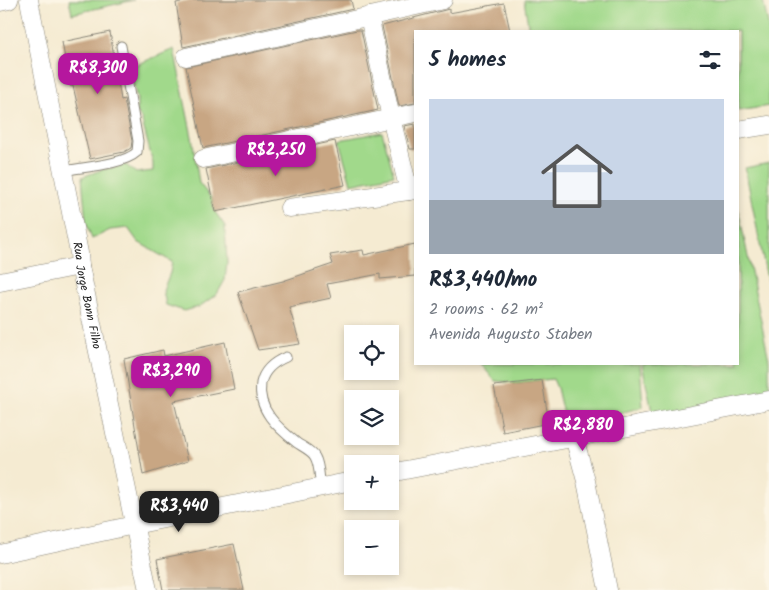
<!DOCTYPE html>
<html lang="en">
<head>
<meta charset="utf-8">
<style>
  :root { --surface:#fff; --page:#f2f2f3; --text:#1f2937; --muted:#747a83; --line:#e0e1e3; --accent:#b5179e }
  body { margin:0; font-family:Kalam,sans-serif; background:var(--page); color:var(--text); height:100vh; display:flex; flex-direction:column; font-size:19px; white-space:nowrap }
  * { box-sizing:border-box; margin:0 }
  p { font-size:16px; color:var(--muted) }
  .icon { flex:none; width:28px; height:28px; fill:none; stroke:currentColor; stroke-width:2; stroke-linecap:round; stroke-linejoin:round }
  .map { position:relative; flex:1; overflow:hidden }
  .drawer { position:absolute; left:414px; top:30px; width:325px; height:335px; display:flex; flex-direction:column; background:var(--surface); border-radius:0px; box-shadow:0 2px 8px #0003 }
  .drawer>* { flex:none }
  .tools { position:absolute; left:344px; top:325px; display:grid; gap:10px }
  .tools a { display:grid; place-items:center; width:55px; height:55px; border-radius:0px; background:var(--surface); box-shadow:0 2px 8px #0003; font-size:25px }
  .price { position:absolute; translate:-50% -42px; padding:0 11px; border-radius:10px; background:var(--accent); color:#fff; font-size:16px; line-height:32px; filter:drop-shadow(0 1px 2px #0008) }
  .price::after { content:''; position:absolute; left:50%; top:30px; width:15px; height:11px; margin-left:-8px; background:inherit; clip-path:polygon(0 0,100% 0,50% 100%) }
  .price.active { background:#222; color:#fff }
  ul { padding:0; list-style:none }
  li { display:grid; align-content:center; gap:10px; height:265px; padding:0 15px }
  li+li { border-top:1px solid var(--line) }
  li span { display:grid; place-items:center; height:155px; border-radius:0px; color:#555 }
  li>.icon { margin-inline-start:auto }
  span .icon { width:90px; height:90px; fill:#fffc; stroke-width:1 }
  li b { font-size:21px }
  h2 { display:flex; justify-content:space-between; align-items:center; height:60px; padding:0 15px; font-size:21px }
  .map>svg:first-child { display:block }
</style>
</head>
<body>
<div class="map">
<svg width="769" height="590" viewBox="0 0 769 590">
  <rect width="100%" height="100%" fill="#fcf5e5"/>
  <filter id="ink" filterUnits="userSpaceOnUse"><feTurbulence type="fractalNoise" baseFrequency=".02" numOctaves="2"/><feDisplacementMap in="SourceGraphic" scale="10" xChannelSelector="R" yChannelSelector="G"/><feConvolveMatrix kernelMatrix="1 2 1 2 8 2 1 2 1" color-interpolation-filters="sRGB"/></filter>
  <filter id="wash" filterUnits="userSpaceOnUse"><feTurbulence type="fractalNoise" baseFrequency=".0096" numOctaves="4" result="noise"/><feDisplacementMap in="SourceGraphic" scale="20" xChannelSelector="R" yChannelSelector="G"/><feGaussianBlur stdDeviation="1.12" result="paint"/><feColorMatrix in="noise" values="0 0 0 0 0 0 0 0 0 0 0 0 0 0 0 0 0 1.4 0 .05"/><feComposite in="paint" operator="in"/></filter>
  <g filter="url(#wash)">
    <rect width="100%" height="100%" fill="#f5ebd2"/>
    <g fill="#a1d98b" stroke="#5e7a54">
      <path d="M 69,0 L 134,0 L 72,14 Z"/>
      <path d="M 524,0 L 763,0 L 769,29 L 769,106 L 738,111 L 738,31 L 529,31 Z"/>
      <path d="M 174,49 L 192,137 L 199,183 L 212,199 L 215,212 L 225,226 L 227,263 L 225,280 L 217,294 L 199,307 L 184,311 L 166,305 L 163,290 L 170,273 L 172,262 L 138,242 L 128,228 L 110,230 L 92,239 L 86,222 L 82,177 L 101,170 L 126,165 L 136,173 L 153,171 L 153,163 L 142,121 L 137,111 L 137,98 L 129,68 Z"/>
      <path d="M 382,132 L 394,175 L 351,184 L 339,140 Z"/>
      <path d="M 769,163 L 769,289 L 745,168 Z"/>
      <path d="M 738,208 L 769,360 L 769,396 L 654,421 L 642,364 L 738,364 Z"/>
      <path d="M 481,364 L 640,364 L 643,407 L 566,427 L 557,388 L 553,379 L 516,383 L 495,381 Z"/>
    </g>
    <g id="blocks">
      <g fill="#c8a683">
        <path d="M 190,0 L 351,0 L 353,9 L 183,47 L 176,3 Z"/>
        <path d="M 504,3 L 510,31 L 415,31 L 415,103 L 399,106 L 382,26 L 449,9 L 449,13 Z"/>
        <path d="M 357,30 L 361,30 L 378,110 L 203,148 L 186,67 Z"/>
        <path d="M 110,32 L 121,100 L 124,99 L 132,141 L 131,148 L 124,152 L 90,159 L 73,86 L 70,86 L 62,42 Z"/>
        <path d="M 415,124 L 415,149 L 410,149 L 404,126 Z"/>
        <path d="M 335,141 L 345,185 L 215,212 L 206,169 Z"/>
        <path d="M 415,244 L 415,276 L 380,279 L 380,274 L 327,284 L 331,298 L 289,307 L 300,344 L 258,350 L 238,292 L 283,281 L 333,264 L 330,255 L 363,250 L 364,255 Z"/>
        <path d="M 225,342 L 234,389 L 174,401 L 188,461 L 143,475 L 124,359 L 163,350 L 164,356 Z"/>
        <path d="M 542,380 L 549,423 L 503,432 L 494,386 Z"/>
        <path d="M 234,544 L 244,590 L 163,590 L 157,559 Z"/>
      </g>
    </g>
  </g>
  <g filter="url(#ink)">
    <use href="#blocks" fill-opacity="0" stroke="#888477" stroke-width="1"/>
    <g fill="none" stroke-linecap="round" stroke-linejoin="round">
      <defs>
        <g id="service">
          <path d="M 63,171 C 82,167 123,165 137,152 L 138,141 L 121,46"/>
          <path d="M 286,357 C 274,362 264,369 261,383 C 257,410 278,428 297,443 C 303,447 312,451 315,457 C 320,466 319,478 321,488"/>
        </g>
        <g id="minor">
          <path id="s1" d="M 29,0 L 79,253 L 80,266 L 148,590"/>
          <path d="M 0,2 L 9,0"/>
          <path d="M 369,16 L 391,118 L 409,191"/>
          <path d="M 186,57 L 443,0"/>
          <path d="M 738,130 L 769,125"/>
          <path d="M 203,159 L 415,113"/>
          <path d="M 289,208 L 415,190"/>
          <path d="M 0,282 L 80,266"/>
          <path d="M 574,437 L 586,481 L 608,590"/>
          <path d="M 390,473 L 769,400"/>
          <path d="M 0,554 L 134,525 L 352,481"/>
        </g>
      </defs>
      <use href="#service" stroke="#888477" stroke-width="11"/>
      <use href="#minor" stroke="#888477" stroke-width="19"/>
      <use href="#service" stroke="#fff" stroke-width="9"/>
      <use href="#minor" stroke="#fff" stroke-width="18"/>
    </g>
  </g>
  <g text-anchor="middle" stroke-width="4" stroke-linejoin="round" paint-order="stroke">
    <g font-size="12" fill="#1c1c1c" stroke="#fcf5e5">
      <text dy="4" stroke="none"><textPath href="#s1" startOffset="301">Rua Jorge Bonn Filho</textPath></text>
    </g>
  </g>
</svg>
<div class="tools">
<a><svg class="icon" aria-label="locate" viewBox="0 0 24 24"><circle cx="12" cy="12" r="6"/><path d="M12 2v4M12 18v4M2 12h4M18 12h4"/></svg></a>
<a><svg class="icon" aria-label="layers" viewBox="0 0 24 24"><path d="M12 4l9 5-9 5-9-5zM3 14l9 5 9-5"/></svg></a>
<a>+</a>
<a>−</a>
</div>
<b class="price" style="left:98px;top:95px">R$8,300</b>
<b class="price" style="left:276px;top:177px">R$2,250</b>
<b class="price" style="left:171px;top:398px">R$3,290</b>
<b class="price" style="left:583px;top:452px">R$2,880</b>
<b class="price active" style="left:179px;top:533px">R$3,440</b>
<section class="drawer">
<h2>5 homes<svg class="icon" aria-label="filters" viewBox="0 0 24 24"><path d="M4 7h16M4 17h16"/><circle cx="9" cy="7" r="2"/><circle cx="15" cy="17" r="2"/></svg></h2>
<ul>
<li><span style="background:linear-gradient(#c9d6e8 65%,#9aa5b1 0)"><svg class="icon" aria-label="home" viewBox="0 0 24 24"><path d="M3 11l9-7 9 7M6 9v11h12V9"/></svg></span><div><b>R$3,440/mo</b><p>2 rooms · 62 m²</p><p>Avenida Augusto Staben</p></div></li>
</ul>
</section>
</div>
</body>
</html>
